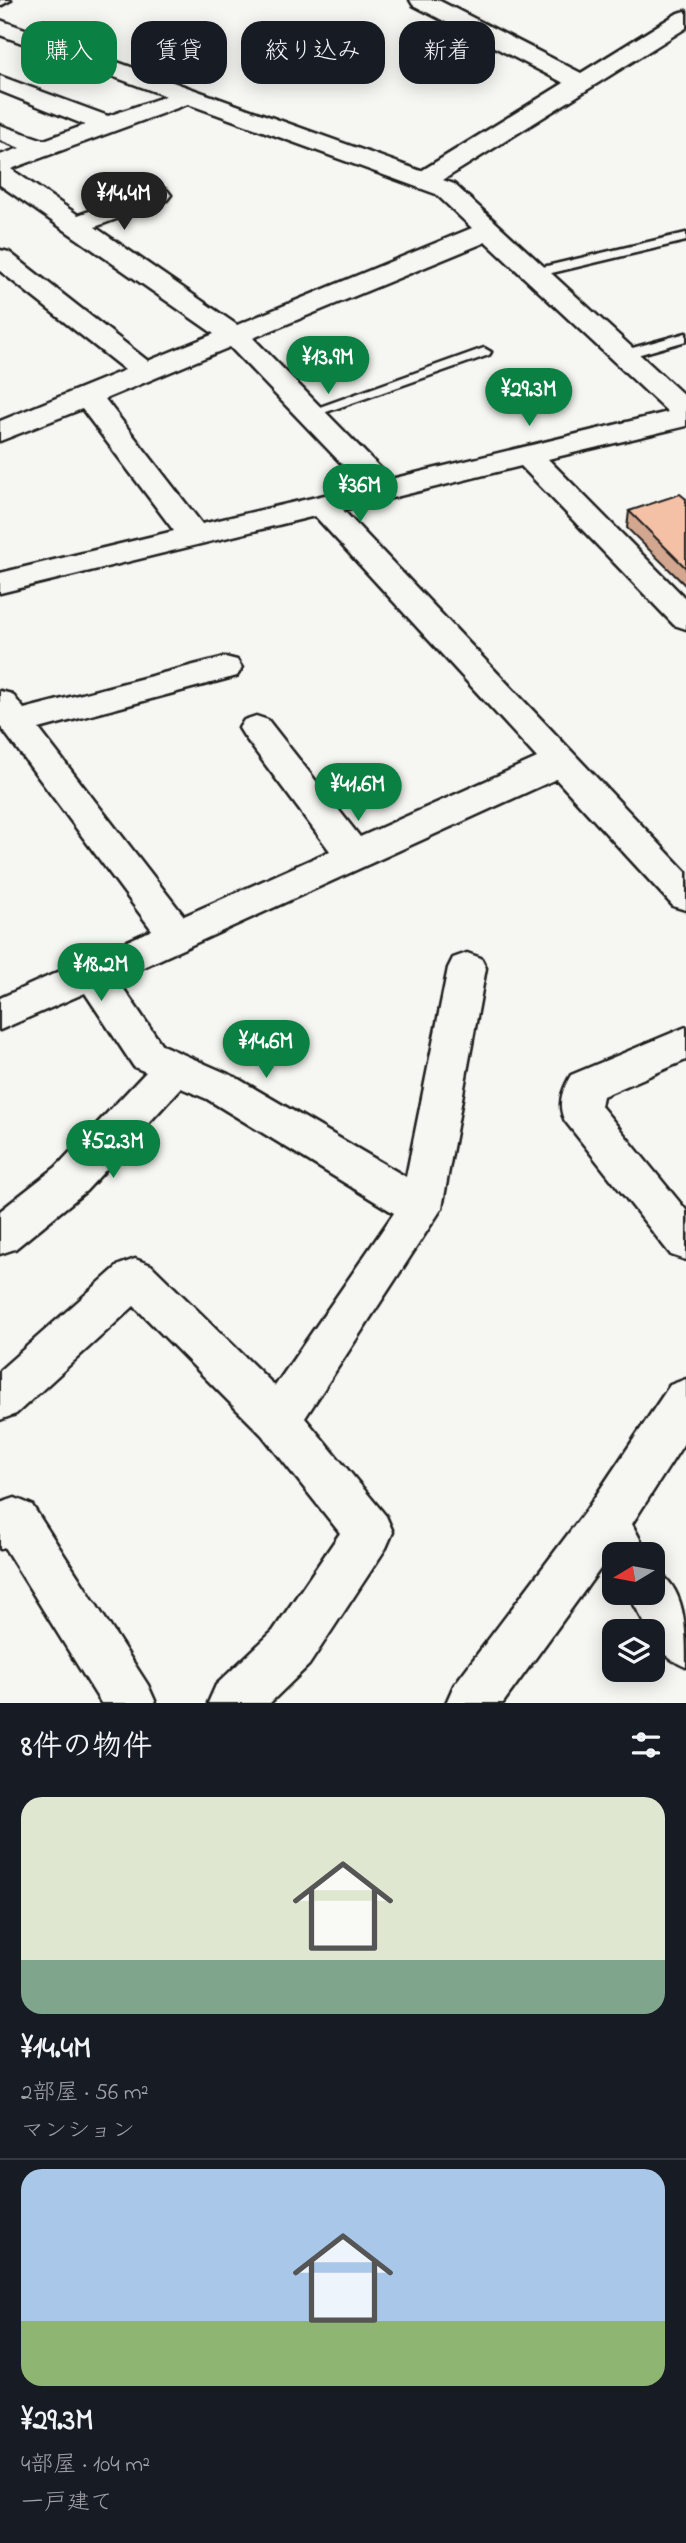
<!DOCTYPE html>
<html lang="ja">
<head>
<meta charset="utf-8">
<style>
  :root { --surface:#171b24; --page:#20242c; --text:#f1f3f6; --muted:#9ea1a6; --line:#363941; --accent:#0b8043 }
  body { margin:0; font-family:"Indie Flower","Klee One",sans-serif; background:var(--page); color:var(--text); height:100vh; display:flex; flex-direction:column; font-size:26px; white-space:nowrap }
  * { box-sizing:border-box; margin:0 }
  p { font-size:23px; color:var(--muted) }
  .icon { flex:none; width:38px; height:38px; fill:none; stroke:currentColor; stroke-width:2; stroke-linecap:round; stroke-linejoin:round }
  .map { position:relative; height:1703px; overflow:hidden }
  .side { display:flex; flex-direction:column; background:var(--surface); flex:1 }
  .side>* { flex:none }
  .top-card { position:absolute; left:21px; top:21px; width:644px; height:63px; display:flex; gap:14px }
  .needle { width:46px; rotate:260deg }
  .buttons { position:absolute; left:602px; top:1542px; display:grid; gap:14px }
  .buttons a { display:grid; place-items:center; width:63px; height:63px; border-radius:14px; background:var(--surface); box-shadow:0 4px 18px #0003; font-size:35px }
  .price { position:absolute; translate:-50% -60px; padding:0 16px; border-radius:24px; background:var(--accent); color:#fff; font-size:23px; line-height:46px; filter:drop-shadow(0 2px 4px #0008) }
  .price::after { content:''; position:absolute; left:50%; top:42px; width:21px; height:16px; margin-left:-10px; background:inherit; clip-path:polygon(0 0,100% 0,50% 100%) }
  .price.active { background:#222; color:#fff }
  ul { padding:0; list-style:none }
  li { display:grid; align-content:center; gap:14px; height:371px; padding:0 21px }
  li+li { border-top:2px solid var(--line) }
  li span { display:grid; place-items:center; height:217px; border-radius:21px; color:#555 }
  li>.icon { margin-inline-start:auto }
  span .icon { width:126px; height:126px; fill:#fffc; stroke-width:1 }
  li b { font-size:30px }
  h2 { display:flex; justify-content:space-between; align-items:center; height:84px; padding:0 21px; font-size:30px }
  .tag { padding:0 24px; border-radius:21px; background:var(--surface); box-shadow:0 4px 18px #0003; font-size:24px; line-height:63px }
  .tag.active { background:var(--accent); color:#fff }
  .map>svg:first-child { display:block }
</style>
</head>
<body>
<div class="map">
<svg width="686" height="1703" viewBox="0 0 686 1703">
  <rect width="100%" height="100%" fill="#f6f6f2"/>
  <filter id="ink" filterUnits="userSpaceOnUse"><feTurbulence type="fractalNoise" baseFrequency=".0143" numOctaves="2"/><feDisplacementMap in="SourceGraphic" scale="14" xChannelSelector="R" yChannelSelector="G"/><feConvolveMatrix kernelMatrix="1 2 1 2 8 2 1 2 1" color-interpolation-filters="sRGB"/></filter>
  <g filter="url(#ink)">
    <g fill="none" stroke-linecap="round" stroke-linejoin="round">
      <defs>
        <g id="service">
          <path d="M 0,0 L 11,0 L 0,6 Z"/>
          <path d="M 686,233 L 686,241 L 535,277 L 529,273 L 530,270 Z"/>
          <path d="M 686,333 L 686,341 L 623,359 L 616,355 L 618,352 Z"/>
          <path d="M 484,348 L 491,352 L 489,355 L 315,416 L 305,416 L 303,413 Z"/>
        </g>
        <g id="minor">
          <path d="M 410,0 L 438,0 L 581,73 L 678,13 L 686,11 L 686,28 L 443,180 L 454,184 L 686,397 L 686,426 L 548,459 L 686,599 L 686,629 L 674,625 L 521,466 L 343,510 L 686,872 L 686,910 L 673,906 L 556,779 L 117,979 L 162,1045 L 235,1077 L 406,1177 L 448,968 L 453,958 L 467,953 L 481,958 L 486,968 L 442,1208 L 305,1418 L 386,1516 L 393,1532 L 386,1548 L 309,1665 L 270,1703 L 208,1703 L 216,1685 L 273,1631 L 340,1533 L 262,1435 L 134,1306 L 16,1414 L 0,1420 L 0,1370 L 119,1265 L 135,1259 L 151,1265 L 275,1386 L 394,1213 L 207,1099 L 181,1088 L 86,1191 L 15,1249 L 0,1254 L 0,1211 L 56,1167 L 146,1072 L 134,1067 L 85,993 L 0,1030 L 0,998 L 152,930 L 0,726 L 0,691 L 12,694 L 24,709 L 225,657 L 237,660 L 242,668 L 237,676 L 39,729 L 184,916 L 330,851 L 244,736 L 239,728 L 244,720 L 256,716 L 268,720 L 360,837 L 537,758 L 315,516 L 0,593 L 0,573 L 174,531 L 82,409 L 0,441 L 0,421 L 125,370 L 0,271 L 0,250 L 9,252 L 148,361 L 214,334 L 0,185 L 0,155 L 20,148 L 0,140 L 0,125 L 44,140 L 85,125 L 0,91 L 0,76 L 108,116 L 166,96 L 0,35 L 0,20 L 421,171 L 564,83 L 413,5 ZM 188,104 L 436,194 L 472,228 L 237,325 L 95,227 L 167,200 L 171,195 L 167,190 L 158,187 L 149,190 L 78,215 L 11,169 ZM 486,242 L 668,412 L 391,479 L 253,338 ZM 230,347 L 363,486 L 202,524 L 105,399 Z"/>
          <path d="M 686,1027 L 686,1060 L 603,1096 L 601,1106 L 686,1210 L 686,1260 L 671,1255 L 565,1121 C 557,1105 562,1090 571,1075 Z"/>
          <path d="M 686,1379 L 686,1440 L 632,1524 L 648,1554 L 614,1554 L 614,1573 L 603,1565 L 503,1703 L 446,1703 L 454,1685 L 587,1509 L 670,1385 Z"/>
          <path d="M 15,1498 L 32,1505 L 148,1685 L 156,1703 L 101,1703 L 4,1547 L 0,1549 L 0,1503 Z"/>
          <path d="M 653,1569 C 686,1586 686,1627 686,1667 C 670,1660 654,1650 653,1631 L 649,1631 L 627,1592 L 653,1592 Z"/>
        </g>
      </defs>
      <use href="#service" stroke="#1c1c1c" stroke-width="5"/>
      <use href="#minor" stroke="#1c1c1c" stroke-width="5"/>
      <use href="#service" fill="#f6f6f2" fill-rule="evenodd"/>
      <use href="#minor" fill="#f6f6f2" fill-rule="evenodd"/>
    </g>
    <path fill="#d3a68f" stroke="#1c1c1c" stroke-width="2" d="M 686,499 L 686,586 L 627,528 L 629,511 Z"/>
    <path fill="#f5c1a6" stroke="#1c1c1c" stroke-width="2" d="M 680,494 L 686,499 L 686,568 L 629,511 Z"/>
  </g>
</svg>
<div class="buttons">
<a><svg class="needle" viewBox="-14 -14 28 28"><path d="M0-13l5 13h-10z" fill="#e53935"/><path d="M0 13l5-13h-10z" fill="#9ea1a6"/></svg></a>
<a><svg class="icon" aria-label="layers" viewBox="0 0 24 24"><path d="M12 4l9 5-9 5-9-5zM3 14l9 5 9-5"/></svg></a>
</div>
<b class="price active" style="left:124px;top:232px">¥14.4M</b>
<b class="price" style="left:328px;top:396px">¥13.9M</b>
<b class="price" style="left:529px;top:428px">¥29.3M</b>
<b class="price" style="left:360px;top:524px">¥36M</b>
<b class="price" style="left:358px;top:823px">¥41.6M</b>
<b class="price" style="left:101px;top:1003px">¥18.2M</b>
<b class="price" style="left:266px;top:1080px">¥14.6M</b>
<b class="price" style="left:113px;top:1180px">¥52.3M</b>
<div class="top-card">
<a class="tag active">購入</a>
<a class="tag">賃貸</a>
<a class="tag">絞り込み</a>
<a class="tag">新着</a>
</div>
</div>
<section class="side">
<h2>8件の物件<svg class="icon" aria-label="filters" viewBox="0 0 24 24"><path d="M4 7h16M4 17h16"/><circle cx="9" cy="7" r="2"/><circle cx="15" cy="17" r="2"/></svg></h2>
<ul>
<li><span style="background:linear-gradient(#dfe7d0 75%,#7fa58c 0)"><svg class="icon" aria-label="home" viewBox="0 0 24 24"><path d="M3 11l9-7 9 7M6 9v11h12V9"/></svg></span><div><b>¥14.4M</b><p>2部屋 · 56 m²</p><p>マンション</p></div></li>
<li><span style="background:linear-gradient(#a9c7e8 70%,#8fb573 0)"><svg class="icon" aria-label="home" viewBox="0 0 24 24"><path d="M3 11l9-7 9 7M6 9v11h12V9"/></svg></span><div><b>¥29.3M</b><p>4部屋 · 104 m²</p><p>一戸建て</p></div></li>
</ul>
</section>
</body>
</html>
